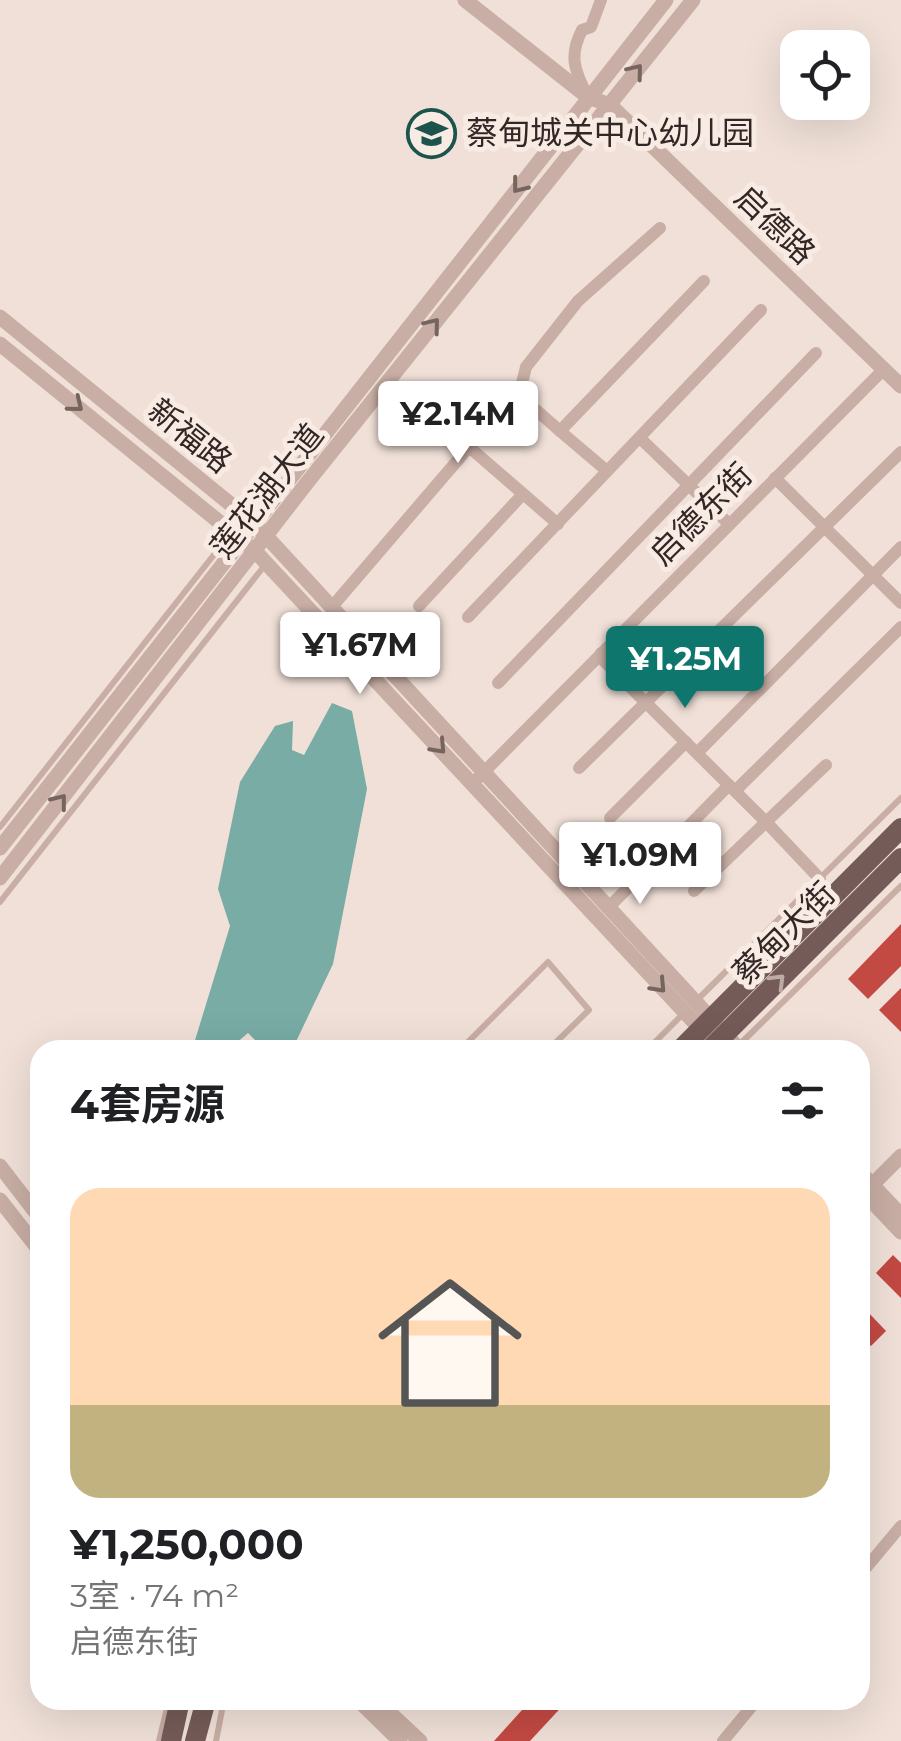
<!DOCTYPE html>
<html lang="zh">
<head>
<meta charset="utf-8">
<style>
  :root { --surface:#fff; --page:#f6f6f6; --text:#202124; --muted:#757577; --accent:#0f766e }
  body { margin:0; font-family:Montserrat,"Noto Sans SC",sans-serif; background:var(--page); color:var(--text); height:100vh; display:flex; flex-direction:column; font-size:38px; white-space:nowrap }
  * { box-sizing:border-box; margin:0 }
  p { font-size:32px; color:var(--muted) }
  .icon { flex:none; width:55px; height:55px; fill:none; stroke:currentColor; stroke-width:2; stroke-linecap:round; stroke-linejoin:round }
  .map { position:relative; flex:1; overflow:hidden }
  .panel { position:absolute; left:30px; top:1040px; width:840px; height:670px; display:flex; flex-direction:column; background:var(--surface); border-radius:30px; box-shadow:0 10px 40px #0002 }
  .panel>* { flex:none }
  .fabs { position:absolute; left:780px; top:30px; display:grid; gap:20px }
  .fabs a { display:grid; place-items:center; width:90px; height:90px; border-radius:20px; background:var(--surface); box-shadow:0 10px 40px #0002; font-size:50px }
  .price { position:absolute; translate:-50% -85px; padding:0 22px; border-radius:10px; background:#fff; color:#222; font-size:32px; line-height:65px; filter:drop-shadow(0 2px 5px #0008) }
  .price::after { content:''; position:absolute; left:50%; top:60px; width:30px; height:22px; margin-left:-15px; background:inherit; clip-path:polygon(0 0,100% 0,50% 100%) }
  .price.active { background:var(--accent); color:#fff }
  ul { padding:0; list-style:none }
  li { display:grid; align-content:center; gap:20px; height:530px; padding:0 40px }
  li span { display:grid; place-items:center; height:310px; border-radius:30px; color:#555 }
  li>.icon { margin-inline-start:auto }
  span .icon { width:180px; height:180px; fill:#fffc; stroke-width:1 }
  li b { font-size:42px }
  h2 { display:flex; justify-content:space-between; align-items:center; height:120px; padding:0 40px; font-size:42px }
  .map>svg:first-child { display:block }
</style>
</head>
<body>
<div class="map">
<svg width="901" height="1741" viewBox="0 0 901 1741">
  <rect width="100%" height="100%" fill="#f0e0d8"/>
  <path fill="#78aca5" d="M 332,703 L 352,711 L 367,789 L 333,964 L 292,1050 L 265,1050 L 248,1033 L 228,1050 L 192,1050 L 230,926 L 218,889 L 240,782 L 275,726 L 293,721 L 292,750 L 304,755 Z"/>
  <g fill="#c34943">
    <path d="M 901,924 L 901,966 L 868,999 L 848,979 Z"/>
    <path d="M 901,988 L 901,1032 L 879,1010 Z"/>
    <path d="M 893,1255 L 901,1263 L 901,1298 L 876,1273 Z"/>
    <path d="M 866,1310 L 886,1331 L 871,1346 L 860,1335 L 860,1316 Z"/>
    <path d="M 531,1700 L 568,1700 L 530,1741 L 494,1741 Z"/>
  </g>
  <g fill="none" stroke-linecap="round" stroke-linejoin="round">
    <g stroke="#c8aea4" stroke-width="6">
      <path d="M 0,827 L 231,533"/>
      <path d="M 0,902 L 265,565"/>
      <path d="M 696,1001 L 901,798"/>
      <path d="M 738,1046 L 901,886"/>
      <path d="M 460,1050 L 548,962 L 589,1010 L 548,1050"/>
      <path d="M 647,1050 L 683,1014"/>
      <path d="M 159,1741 L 169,1700"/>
      <path d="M 216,1741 L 224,1700"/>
    </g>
    <g stroke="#c8aea4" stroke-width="12">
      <path d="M 587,95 C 574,70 569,55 582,30 L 591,27 L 601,0"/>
      <path d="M 519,395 L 560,431 L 704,281"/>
      <path d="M 560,431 L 607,471"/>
      <path d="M 640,438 L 729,524"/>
      <path d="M 775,478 L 901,603"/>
      <path d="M 558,524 L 469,447 L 519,395 L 526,367 L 578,301 L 660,228"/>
      <path d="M 419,606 L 523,494"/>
      <path d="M 331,608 L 469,447"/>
      <path d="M 468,617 L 761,310"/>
      <path d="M 601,653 L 604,661 L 766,822 L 826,765"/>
      <path d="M 498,683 L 816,353"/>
      <path d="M 697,753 L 901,547"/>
      <path d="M 579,768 L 901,452"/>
      <path d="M 477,779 L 884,369"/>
      <path d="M 735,791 L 901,627"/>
      <path d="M 610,818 L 686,742"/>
      <path d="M 694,891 L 766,822 L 820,879"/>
      <path d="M 609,907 L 729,785"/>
      <path d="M 860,1575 L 901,1526"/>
      <path d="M 723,1741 L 757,1700"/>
    </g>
    <g stroke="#c8aea4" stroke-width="15">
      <path d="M 465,0 L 588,97 L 610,105 L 901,386"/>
      <path d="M 0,317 L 255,524 L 740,1050"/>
      <path d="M 0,344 L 255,551 L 707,1036"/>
      <path d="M 0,848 L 666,0"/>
      <path d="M 0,878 L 306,484 L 693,0"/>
      <path d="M 0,1166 L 40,1218"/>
      <path d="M 860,1172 L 901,1215"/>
      <path d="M 860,1189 L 901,1232"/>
      <path d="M 866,1191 L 901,1156"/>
      <path d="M 0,1200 L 40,1251"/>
      <path d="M 358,1700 L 400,1741"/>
      <path d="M 376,1700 L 420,1741"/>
    </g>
    <g stroke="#755b57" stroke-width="20">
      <path d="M 680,1050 L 901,828"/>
      <path d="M 709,1050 L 901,858"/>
      <path d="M 171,1741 L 180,1700"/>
      <path d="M 195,1741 L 206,1700"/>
    </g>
  </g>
  <defs><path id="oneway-chevron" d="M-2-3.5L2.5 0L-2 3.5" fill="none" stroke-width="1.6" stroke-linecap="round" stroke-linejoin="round" transform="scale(2.5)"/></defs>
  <g stroke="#76645f">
    <use href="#oneway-chevron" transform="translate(636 71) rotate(-51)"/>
    <use href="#oneway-chevron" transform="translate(519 186) rotate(128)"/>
    <use href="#oneway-chevron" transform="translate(433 325) rotate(-51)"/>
    <use href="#oneway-chevron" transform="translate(76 405) rotate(39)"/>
    <use href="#oneway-chevron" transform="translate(439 747) rotate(47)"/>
    <use href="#oneway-chevron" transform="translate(60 801) rotate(-52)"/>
    <use href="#oneway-chevron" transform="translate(659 986) rotate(47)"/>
  </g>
  <use stroke="#bdaaa5" href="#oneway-chevron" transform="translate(778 981) rotate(-45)"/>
  <defs>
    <symbol id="school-ring" viewBox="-11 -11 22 22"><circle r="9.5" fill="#f8ebe4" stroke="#1c544d" stroke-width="1.5"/><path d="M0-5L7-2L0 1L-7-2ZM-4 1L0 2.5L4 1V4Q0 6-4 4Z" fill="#1c544d"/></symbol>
  </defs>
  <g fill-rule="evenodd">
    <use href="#school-ring" x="404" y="106" width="55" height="55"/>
  </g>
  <g text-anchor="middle" stroke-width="10" stroke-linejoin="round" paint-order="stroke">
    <g font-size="32" fill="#332726" stroke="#f8ebe4" text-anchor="start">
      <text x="466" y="144">蔡甸城关中心幼儿园</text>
    </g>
    <g font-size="32" fill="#332726" stroke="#f8ebe4">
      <text transform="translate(775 225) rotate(44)" y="11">启德路</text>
      <text transform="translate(190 436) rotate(39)" y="11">新福路</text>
      <text transform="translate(267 491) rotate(-52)" y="11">莲花湖大道</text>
      <text transform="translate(701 514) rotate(-45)" y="11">启德东街</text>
      <text transform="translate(784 933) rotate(-45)" y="11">蔡甸大街</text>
    </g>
  </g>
</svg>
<div class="fabs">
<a><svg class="icon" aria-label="locate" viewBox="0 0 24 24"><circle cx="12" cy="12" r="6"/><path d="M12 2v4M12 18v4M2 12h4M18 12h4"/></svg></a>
</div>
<b class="price" style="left:458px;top:466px">¥2.14M</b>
<b class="price" style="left:360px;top:697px">¥1.67M</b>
<b class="price active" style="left:685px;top:711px">¥1.25M</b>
<b class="price" style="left:640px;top:907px">¥1.09M</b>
<section class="panel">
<h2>4套房源<svg class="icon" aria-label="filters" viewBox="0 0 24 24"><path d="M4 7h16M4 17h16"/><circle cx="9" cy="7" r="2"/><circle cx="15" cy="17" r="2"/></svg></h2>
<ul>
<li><span style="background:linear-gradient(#ffd9b3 70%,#c2b280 0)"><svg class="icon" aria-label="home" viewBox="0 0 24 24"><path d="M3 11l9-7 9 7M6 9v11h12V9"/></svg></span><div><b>¥1,250,000</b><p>3室 · 74 m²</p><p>启德东街</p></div></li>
</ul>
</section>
</div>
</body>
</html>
